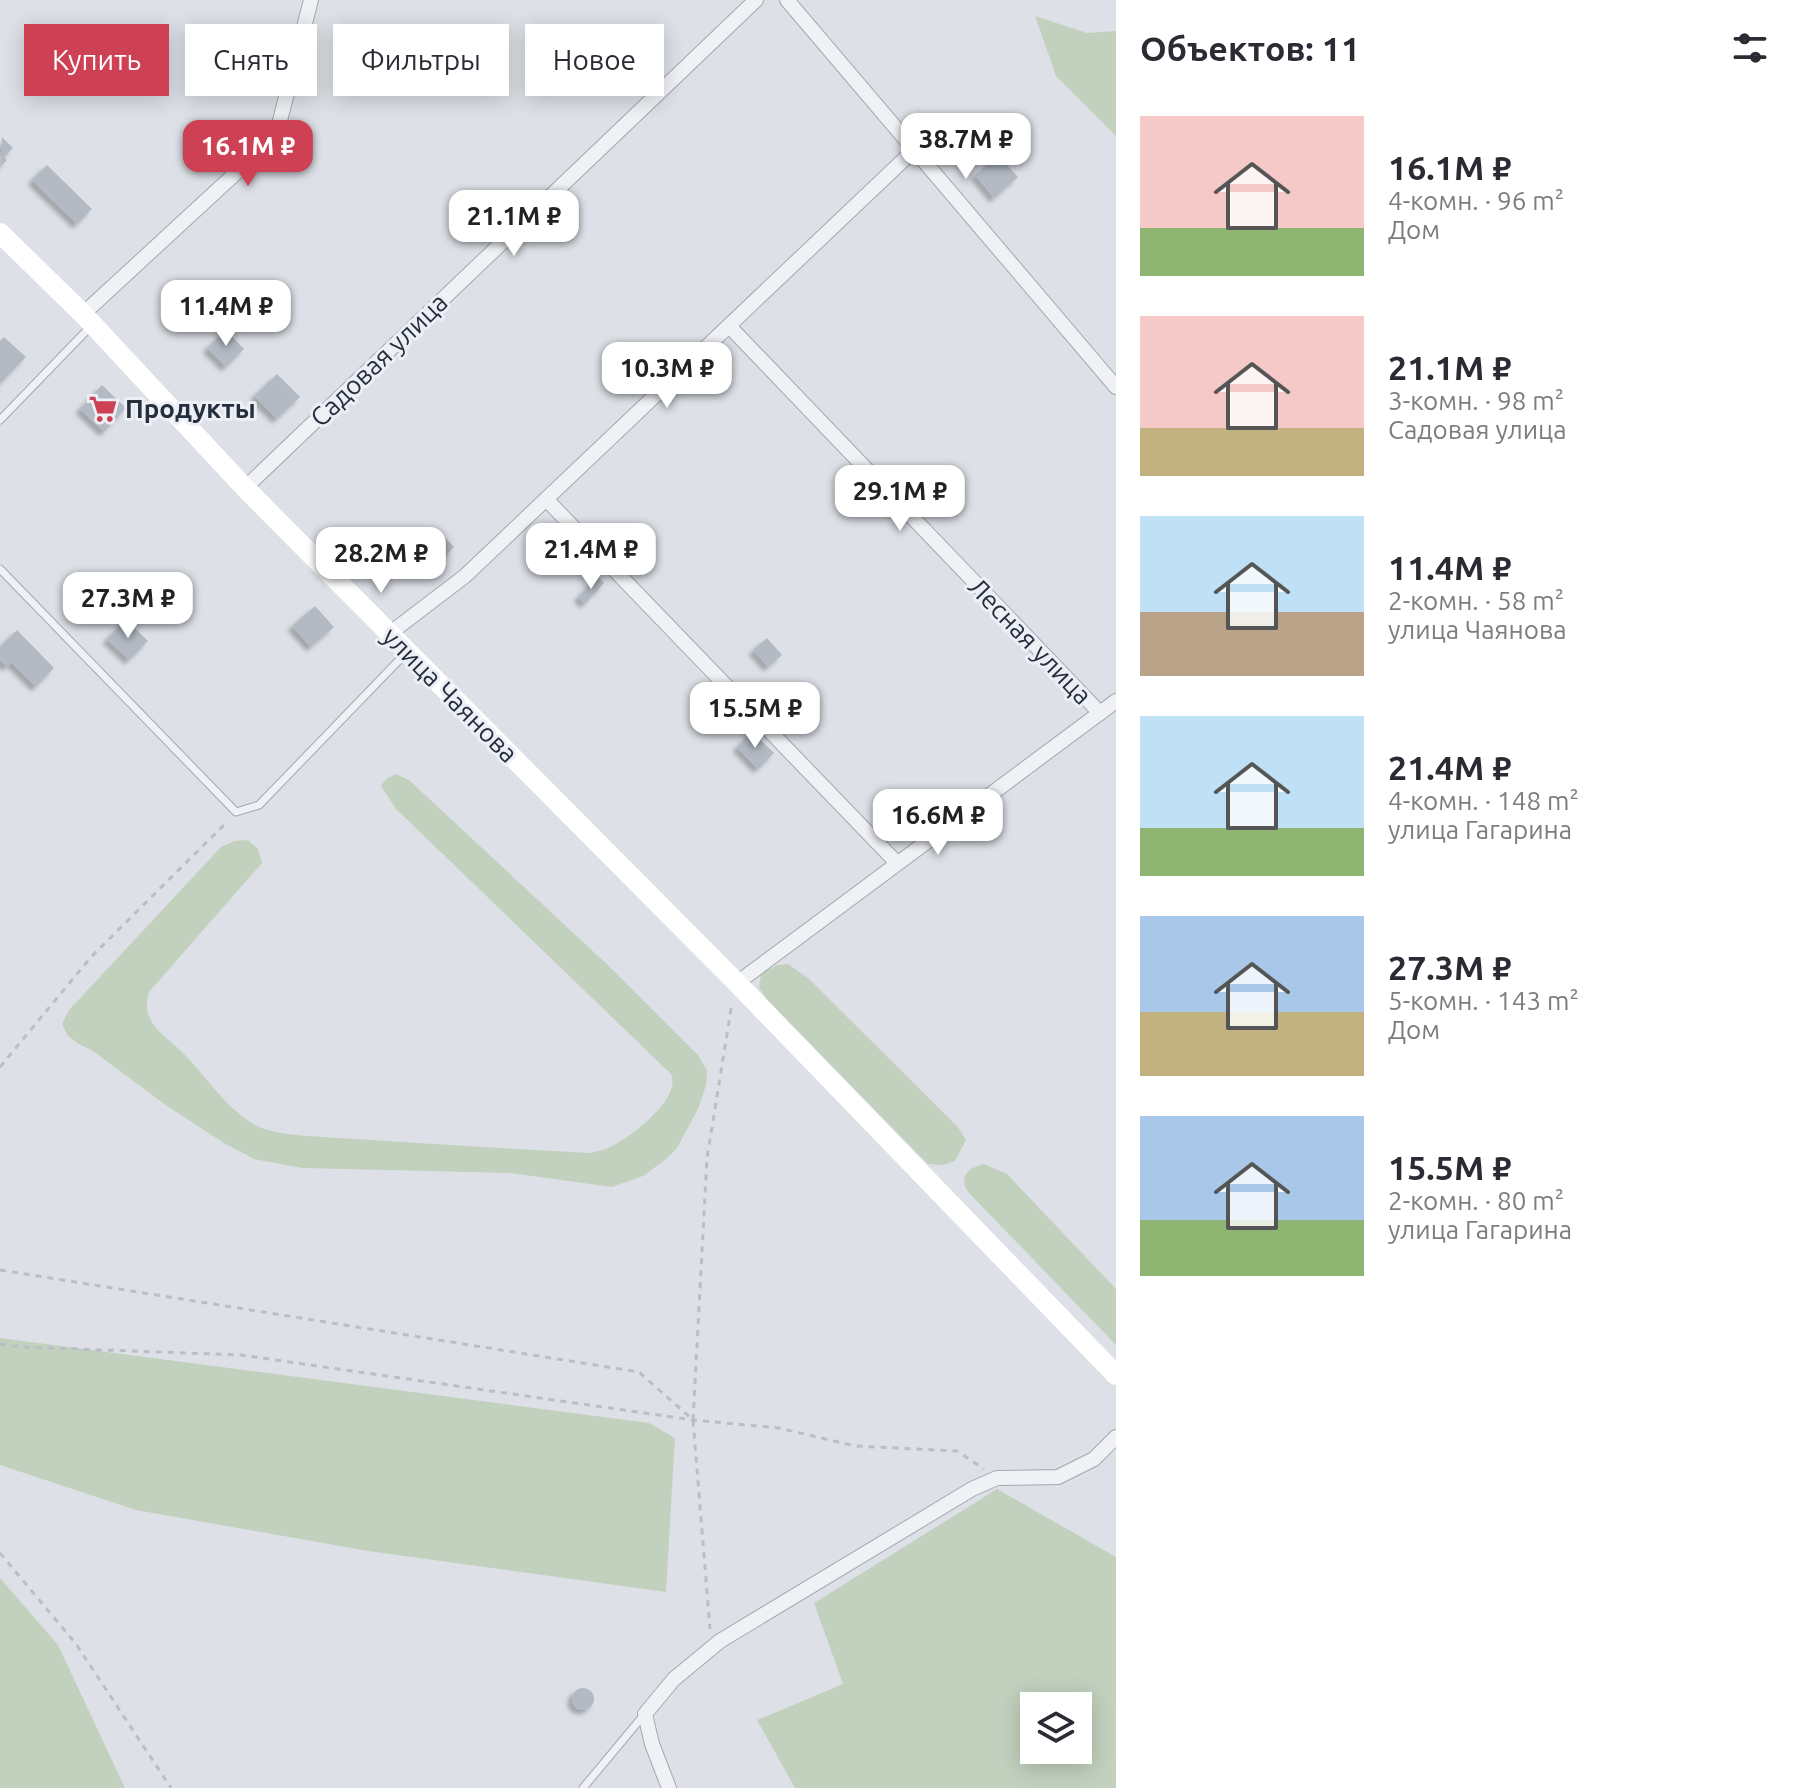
<!DOCTYPE html>
<html lang="ru">
<head>
<meta charset="utf-8">
<style>
  :root { --surface:#fff; --page:#f7f7f7; --text:#2b2b33; --muted:#7c7c81; --accent:#ce4053 }
  body { margin:0; font-family:Ubuntu,sans-serif; background:var(--page); color:var(--text); height:100vh; display:flex; flex-direction:column; font-size:30px; white-space:nowrap }
  * { box-sizing:border-box; margin:0 }
  p { font-size:26px; color:var(--muted) }
  .icon { flex:none; width:44px; height:44px; fill:none; stroke:currentColor; stroke-width:2; stroke-linecap:round; stroke-linejoin:round }
  .map { position:relative; flex:1; overflow:hidden }
  .details { display:flex; flex-direction:column; background:var(--surface); width:680px }
  .details>* { flex:none }
  .guide { position:absolute; left:24px; top:24px; width:760px; height:72px; display:flex; gap:16px }
  .fabs { position:absolute; left:1020px; top:1692px; display:grid; gap:16px }
  .fabs a { display:grid; place-items:center; width:72px; height:72px; border-radius:0px; background:var(--surface); box-shadow:0 4px 20px #0003; font-size:40px }
  .price { position:absolute; translate:-50% -68px; padding:0 18px; border-radius:16px; background:#fff; color:#222; font-size:26px; line-height:52px; filter:drop-shadow(0 2px 4px #0008) }
  .price::after { content:''; position:absolute; left:50%; top:48px; width:24px; height:18px; margin-left:-12px; background:inherit; clip-path:polygon(0 0,100% 0,50% 100%) }
  .price.active { background:var(--accent); color:#fff }
  ul { padding:0; list-style:none }
  li { display:flex; align-items:center; gap:24px; height:200px; padding:0 24px }
  li span { display:grid; place-items:center; flex:none; width:224px; height:160px; border-radius:0px; color:#555 }
  li>.icon { margin-inline-start:auto }
  span .icon { width:96px; height:96px; fill:#fffc; stroke-width:1 }
  li b { font-size:34px }
  h2 { display:flex; justify-content:space-between; align-items:center; height:96px; padding:0 24px; font-size:34px }
  .chip { padding:0 28px; border-radius:0px; background:var(--surface); box-shadow:0 4px 20px #0003; font-size:28px; line-height:72px }
  .chip.active { background:var(--accent); color:#fff }
  main { display:flex; flex:1; min-height:0 }
  .map>svg:first-child { display:block }
</style>
</head>
<body>
<main>
<div class="map">
<svg width="1116" height="1788" viewBox="0 0 1116 1788">
  <defs>
    <filter id="shadow"><feDropShadow dx="-4.5" dy="4.5" stdDeviation="2" flood-color="#0004"/></filter>
  </defs>
  <rect width="100%" height="100%" fill="#dde1e7"/>
  <g fill="#c2d1be" fill-rule="evenodd">
    <path d="M 1035,16 L 1087,33 L 1116,31 L 1116,136 L 1056,76 Z"/>
    <path d="M 396,774 L 409,780 L 611,968 L 698,1055 L 707,1070 L 706,1085 L 698,1109 L 677,1148 L 665,1160 L 643,1176 L 612,1187 L 510,1173 L 302,1168 L 254,1159 L 224,1143 L 167,1106 L 93,1051 L 79,1044 L 68,1036 L 62,1024 L 69,1010 L 221,847 L 234,841 L 248,840 L 258,849 L 262,863 L 149,992 C 140,1022 162,1033 181,1051 C 205,1074 225,1108 255,1125 C 276,1137 331,1137 357,1139 C 435,1144 512,1149 590,1153 C 596,1151 603,1151 608,1148 C 629,1139 682,1099 671,1074 L 396,809 L 381,786 L 386,779 Z"/>
    <path d="M 788,964 L 808,978 L 958,1127 L 966,1140 L 955,1161 L 943,1165 L 928,1164 L 767,1000 L 759,987 L 761,974 L 777,965 Z"/>
    <path d="M 984,1164 L 1007,1174 L 1116,1289 L 1116,1345 L 969,1193 C 958,1178 967,1168 984,1164 Z"/>
    <path d="M 0,1338 L 649,1423 L 675,1438 L 666,1592 L 368,1551 L 136,1510 L 0,1465 Z"/>
    <path d="M 997,1489 L 1116,1557 L 1116,1788 L 795,1788 L 757,1720 L 843,1684 L 814,1603 ZM 1034,1706 L 1078,1706 L 1078,1750 L 1034,1750 Z"/>
    <path d="M 0,1578 L 58,1645 L 125,1788 L 0,1788 Z"/>
  </g>
  <g fill="#b4bac4" filter="url(#shadow)">
    <path d="M 2,137 L 13,148 L 4,157 L 7,160 L 0,167 Z"/>
    <path d="M 998,155 L 1018,177 L 994,198 L 975,175 Z"/>
    <path d="M 47,165 L 92,209 L 77,224 L 32,180 Z"/>
    <path d="M 226,330 L 244,349 L 226,367 L 207,348 Z"/>
    <path d="M 4,337 L 26,357 L 0,384 L 0,341 Z"/>
    <path d="M 277,374 L 300,397 L 277,419 L 254,396 Z"/>
    <path d="M 102,385 L 126,408 L 104,432 L 80,409 Z"/>
    <path d="M 437,529 L 454,547 L 431,570 L 413,552 Z"/>
    <path d="M 598,577 L 604,583 L 585,604 L 578,597 Z"/>
    <path d="M 315,606 L 334,627 L 311,647 L 292,626 Z"/>
    <path d="M 126,620 L 148,641 L 129,660 L 107,639 Z"/>
    <path d="M 17,630 L 54,668 L 36,687 L 11,662 L 7,667 L 0,660 L 0,647 Z"/>
    <path d="M 767,638 L 782,655 L 768,667 L 753,650 Z"/>
    <path d="M 752,732 L 774,753 L 758,769 L 737,747 Z"/>
    <circle cx="583" cy="1699" r="11"/>
  </g>
  <g fill="none" stroke-linecap="round" stroke-linejoin="round">
    <defs>
      <g id="lane">
        <path d="M 0,420 L 91,326"/>
        <path d="M 0,569 L 236,812 L 259,805 L 405,654"/>
        <path d="M 583,1788 L 643,1716"/>
      </g>
      <g id="street">
        <path d="M 787,0 L 1116,387"/>
        <path d="M 83,314 L 276,136 L 311,0"/>
        <path d="M 729,326 L 1100,713"/>
        <path d="M 245,488 L 756,0"/>
        <path d="M 546,499 L 897,863"/>
        <path d="M 389,634 L 465,576 L 914,150"/>
        <path d="M 737,983 L 1116,701"/>
        <path d="M 669,1788 L 652,1744 L 645,1714 L 674,1679 L 720,1641 L 972,1489 L 997,1478 L 1058,1477 L 1094,1459 L 1116,1437"/>
      </g>
    </defs>
    <use href="#lane" stroke="#a2a8b1" stroke-width="9"/>
    <use href="#street" stroke="#a2a8b1" stroke-width="16"/>
    <g stroke="#bbbec5" stroke-width="3" stroke-dasharray="6 6" stroke-linecap="butt">
      <path d="M 0,1067 L 91,957 L 228,821"/>
      <path d="M 0,1270 L 639,1372 L 693,1420 L 710,1629"/>
      <path d="M 0,1344 L 22,1347 L 241,1355 L 693,1420 L 779,1428 L 855,1446 L 957,1451 L 984,1469"/>
      <path d="M 693,1420 L 707,1158 L 732,1003"/>
      <path d="M 0,1553 L 76,1644 L 171,1788"/>
    </g>
    <use href="#lane" stroke="#eff1f5" stroke-width="7"/>
    <use href="#street" stroke="#eff1f5" stroke-width="14"/>
    <path stroke="#fff" stroke-width="20" d="M 0,233 L 83,314 L 245,488 L 737,983 L 1116,1375"/>
  </g>
  <defs>
    <symbol id="supermarket-bare" viewBox="-9 -9 18 18"><path d="M-6-5.5h2.5l.6 2H6L4.5 2H-2.5L-4.4-4H-6ZM-1.5 3.2a1.3 1.3 0 1 0 .1 0ZM3 3.2a1.3 1.3 0 1 0 .1 0Z" fill="#ce4053" stroke="#eceff5" stroke-width="2.5" paint-order="stroke"/></symbol>
  </defs>
  <g fill-rule="evenodd">
    <use href="#supermarket-bare" x="83" y="389" width="40" height="40"/>
  </g>
  <g text-anchor="middle" stroke-width="6" stroke-linejoin="round" paint-order="stroke">
    <g font-size="26" fill="#262e3d" stroke="#eceff5">
      <text transform="translate(379 360) rotate(-44)" y="9">Садовая улица</text>
      <text transform="translate(1030 641) rotate(46)" y="9">Лесная улица</text>
      <text transform="translate(450 695) rotate(45)" y="9">улица Чаянова</text>
    </g>
    <g font-size="26" font-weight="bold" fill="#262e3d" stroke="#eceff5" text-anchor="start">
      <text x="125" y="418">Продукты</text>
    </g>
  </g>
</svg>
<div class="fabs">
<a><svg class="icon" aria-label="layers" viewBox="0 0 24 24"><path d="M12 4l9 5-9 5-9-5zM3 14l9 5 9-5"/></svg></a>
</div>
<b class="price" style="left:966px;top:181px">38.7M ₽</b>
<b class="price active" style="left:248px;top:188px">16.1M ₽</b>
<b class="price" style="left:514px;top:258px">21.1M ₽</b>
<b class="price" style="left:226px;top:348px">11.4M ₽</b>
<b class="price" style="left:667px;top:410px">10.3M ₽</b>
<b class="price" style="left:900px;top:533px">29.1M ₽</b>
<b class="price" style="left:591px;top:591px">21.4M ₽</b>
<b class="price" style="left:381px;top:595px">28.2M ₽</b>
<b class="price" style="left:128px;top:640px">27.3M ₽</b>
<b class="price" style="left:755px;top:750px">15.5M ₽</b>
<b class="price" style="left:938px;top:857px">16.6M ₽</b>
<div class="guide">
<a class="chip active">Купить</a>
<a class="chip">Снять</a>
<a class="chip">Фильтры</a>
<a class="chip">Новое</a>
</div>
</div>
<section class="details">
<h2>Объектов: 11<svg class="icon" aria-label="filters" viewBox="0 0 24 24"><path d="M4 7h16M4 17h16"/><circle cx="9" cy="7" r="2"/><circle cx="15" cy="17" r="2"/></svg></h2>
<ul>
<li><span style="background:linear-gradient(#f6c9c9 70%,#8fb573 0)"><svg class="icon" aria-label="home" viewBox="0 0 24 24"><path d="M3 11l9-7 9 7M6 9v11h12V9"/></svg></span><div><b>16.1M ₽</b><p>4-комн. · 96 m²</p><p>Дом</p></div></li>
<li><span style="background:linear-gradient(#f6c9c9 70%,#c2b280 0)"><svg class="icon" aria-label="home" viewBox="0 0 24 24"><path d="M3 11l9-7 9 7M6 9v11h12V9"/></svg></span><div><b>21.1M ₽</b><p>3-комн. · 98 m²</p><p>Садовая улица</p></div></li>
<li><span style="background:linear-gradient(#bfe0f5 60%,#b9a48a 0)"><svg class="icon" aria-label="home" viewBox="0 0 24 24"><path d="M3 11l9-7 9 7M6 9v11h12V9"/></svg></span><div><b>11.4M ₽</b><p>2-комн. · 58 m²</p><p>улица Чаянова</p></div></li>
<li><span style="background:linear-gradient(#bfe0f5 70%,#8fb573 0)"><svg class="icon" aria-label="home" viewBox="0 0 24 24"><path d="M3 11l9-7 9 7M6 9v11h12V9"/></svg></span><div><b>21.4M ₽</b><p>4-комн. · 148 m²</p><p>улица Гагарина</p></div></li>
<li><span style="background:linear-gradient(#a9c7e8 60%,#c2b280 0)"><svg class="icon" aria-label="home" viewBox="0 0 24 24"><path d="M3 11l9-7 9 7M6 9v11h12V9"/></svg></span><div><b>27.3M ₽</b><p>5-комн. · 143 m²</p><p>Дом</p></div></li>
<li><span style="background:linear-gradient(#a9c7e8 65%,#8fb573 0)"><svg class="icon" aria-label="home" viewBox="0 0 24 24"><path d="M3 11l9-7 9 7M6 9v11h12V9"/></svg></span><div><b>15.5M ₽</b><p>2-комн. · 80 m²</p><p>улица Гагарина</p></div></li>
</ul>
</section>
</main>
</body>
</html>
